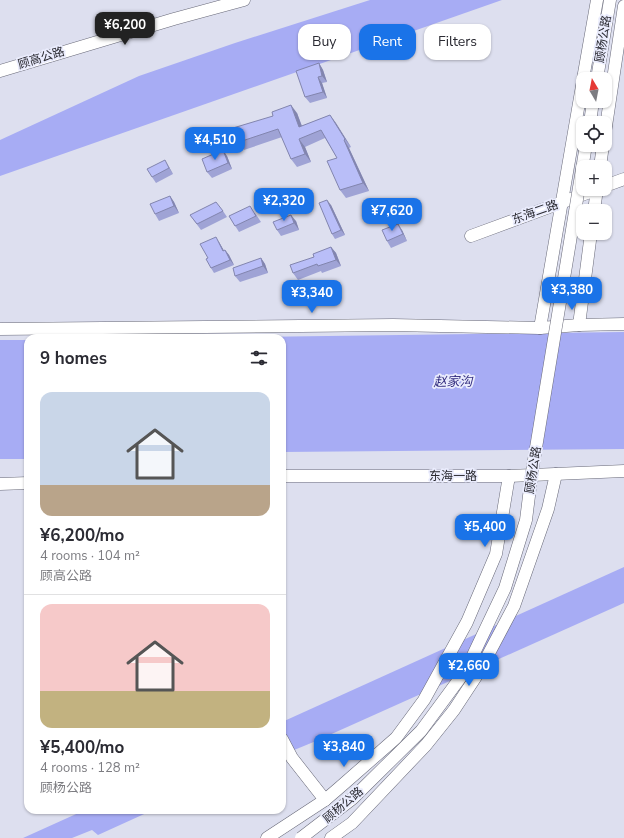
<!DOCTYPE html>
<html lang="en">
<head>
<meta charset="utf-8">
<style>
  :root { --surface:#fff; --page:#f2f2f3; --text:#2b2b33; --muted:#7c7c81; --line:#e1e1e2; --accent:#1a73e8 }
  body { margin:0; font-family:"Nunito Sans","Noto Sans SC",sans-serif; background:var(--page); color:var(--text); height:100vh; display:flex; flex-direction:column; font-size:15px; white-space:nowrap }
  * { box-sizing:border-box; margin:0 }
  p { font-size:13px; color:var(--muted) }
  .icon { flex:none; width:22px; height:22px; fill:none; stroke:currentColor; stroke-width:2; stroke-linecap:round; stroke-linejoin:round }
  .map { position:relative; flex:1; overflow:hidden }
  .details { position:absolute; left:24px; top:334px; width:262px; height:480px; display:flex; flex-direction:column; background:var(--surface); border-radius:12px; box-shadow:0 1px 3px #0004 }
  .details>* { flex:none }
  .banner { position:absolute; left:298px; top:24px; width:266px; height:36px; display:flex; gap:8px }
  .needle { width:26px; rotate:350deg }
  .buttons { position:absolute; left:576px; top:72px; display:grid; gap:8px }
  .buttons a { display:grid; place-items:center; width:36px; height:36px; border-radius:8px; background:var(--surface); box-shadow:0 1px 3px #0004; font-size:20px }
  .price { position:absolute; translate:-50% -34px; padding:0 9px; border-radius:8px; background:var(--accent); color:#fff; font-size:13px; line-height:26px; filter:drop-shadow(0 1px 2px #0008) }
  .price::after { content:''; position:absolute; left:50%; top:24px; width:12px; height:9px; margin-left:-6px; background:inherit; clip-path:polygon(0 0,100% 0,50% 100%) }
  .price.active { background:#222; color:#fff }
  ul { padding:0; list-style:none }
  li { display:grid; align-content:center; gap:8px; height:212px; padding:0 16px }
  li+li { border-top:1px solid var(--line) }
  li span { display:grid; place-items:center; height:124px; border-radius:12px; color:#555 }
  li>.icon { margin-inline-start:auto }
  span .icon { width:72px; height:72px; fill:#fffc; stroke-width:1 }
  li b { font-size:17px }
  h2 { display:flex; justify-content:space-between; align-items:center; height:48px; padding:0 16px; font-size:17px }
  .chip { padding:0 14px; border-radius:12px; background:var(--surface); box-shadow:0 1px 3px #0004; font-size:14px; line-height:36px }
  .chip.active { background:var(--accent); color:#fff }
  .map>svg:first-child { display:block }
</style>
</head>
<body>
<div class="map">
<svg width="624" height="838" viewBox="0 0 624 838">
  <rect width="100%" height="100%" fill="#dddfef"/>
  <g fill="#a7acf4">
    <path d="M 370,0 L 502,0 L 0,176 L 0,140 L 139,76 L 235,43 Z"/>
    <path d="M 624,332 L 624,449 L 282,452 L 282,338 L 187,338 Z"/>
    <rect x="0" y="340" width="28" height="119"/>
    <path d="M 624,567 L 624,603 L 316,741 L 282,755 L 282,722 Z"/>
    <path d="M 85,810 L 153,810 L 98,835 L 92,830 L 72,838 L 23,838 Z"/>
  </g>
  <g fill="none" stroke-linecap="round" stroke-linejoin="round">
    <defs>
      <g id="minor">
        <path d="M 0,71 L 174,19 L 244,0"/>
        <path d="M 583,79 L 597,0"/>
        <path d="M 597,79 L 610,0"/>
        <path d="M 590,123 L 593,101"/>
        <path d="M 605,133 L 624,6"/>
        <path d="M 600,167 L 603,145"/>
        <path d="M 605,186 L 624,179"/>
        <path d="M 594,211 L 597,189"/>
        <path d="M 471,236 L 598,189"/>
        <path d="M 579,325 L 591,233"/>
        <path d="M 540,328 L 583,80"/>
        <path d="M 0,329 L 393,325 L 540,328 L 579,325 L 624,324"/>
        <path d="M 282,476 L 509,476 L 624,471"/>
        <path d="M 0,484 L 28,483"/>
        <path d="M 282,739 L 292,758 L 325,800"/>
        <path d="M 267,838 L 325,800 L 339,788 L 396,738 L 424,700 L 467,622 L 496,554 L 509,476"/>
        <path d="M 331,838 L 352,823 L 426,745 L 454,710 L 479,672 L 514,606 L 548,509 L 556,474"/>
      </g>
    </defs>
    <use href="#minor" stroke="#686978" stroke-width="13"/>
    <use href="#minor" stroke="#fff" stroke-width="12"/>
    <defs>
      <path id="minor-bridge" d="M 301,838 L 352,799 L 421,731 L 466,670 L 505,588 L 526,520 L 532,472 L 586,145"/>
    </defs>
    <use href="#minor-bridge" stroke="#686978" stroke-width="13" stroke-linecap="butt"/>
    <use href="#minor-bridge" stroke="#fff" stroke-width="12"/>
  </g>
  <g fill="#9fa3d5">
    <path d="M 319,63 L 323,70 L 327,82 L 322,83 L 327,98 L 310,103 L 305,97 Z"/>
    <path d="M 297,113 L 302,126 L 330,115 L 351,147 L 349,148 L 369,191 L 346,198 L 340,190 L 337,158 L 325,138 L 305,147 L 311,162 L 297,167 L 291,159 L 282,137 L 244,150 L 239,142 Z"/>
    <path d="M 227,156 L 232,169 L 212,178 L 207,172 Z"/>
    <path d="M 169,167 L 173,174 L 156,183 L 152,177 Z"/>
    <path d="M 170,196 L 174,202 L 179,213 L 159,221 L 155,214 Z"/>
    <path d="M 331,205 L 345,235 L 335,239 L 332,234 Z"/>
    <path d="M 223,211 L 227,217 L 201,230 L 190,215 Z"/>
    <path d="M 255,213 L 261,222 L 239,232 L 229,216 Z"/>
    <path d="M 296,221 L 299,230 L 281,236 L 277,230 Z"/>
    <path d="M 402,230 L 407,241 L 391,248 L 387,241 Z"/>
    <path d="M 219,242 L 224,251 L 225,250 L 229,255 L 234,265 L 214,273 L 211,268 L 208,258 Z"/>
    <path d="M 331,247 L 336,253 L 341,266 L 322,273 L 321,271 L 298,280 L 293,273 L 314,257 Z"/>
    <path d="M 261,258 L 265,264 L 268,273 L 240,282 L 235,276 Z"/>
  </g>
  <g fill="#8285ae">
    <path d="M 319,63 L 323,70 L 327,82 L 322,76 Z"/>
    <path d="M 318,77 L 322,83 L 327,98 L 323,92 Z"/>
    <path d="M 291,105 L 297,113 L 305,135 L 299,127 Z"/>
    <path d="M 330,115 L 336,123 L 351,147 L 345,139 Z"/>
    <path d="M 299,139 L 305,147 L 311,162 L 305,154 Z"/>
    <path d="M 344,140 L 349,148 L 369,191 L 363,183 Z"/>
    <path d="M 223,150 L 227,156 L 232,169 L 228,163 Z"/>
    <path d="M 165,160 L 173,174 L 169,168 Z"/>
    <path d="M 170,196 L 174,202 L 179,213 L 174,206 Z"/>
    <path d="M 327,200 L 331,205 L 345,235 L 341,230 Z"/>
    <path d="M 291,215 L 296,221 L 299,230 L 294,223 Z"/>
    <path d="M 398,224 L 402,230 L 407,241 L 403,234 Z"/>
    <path d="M 216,237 L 219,242 L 227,256 L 223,251 Z"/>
    <path d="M 331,247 L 336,253 L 341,266 L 336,260 Z"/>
    <path d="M 225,250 L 229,255 L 234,265 L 230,260 Z"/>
    <path d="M 261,258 L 265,264 L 268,273 L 263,266 Z"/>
  </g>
  <g fill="#b9bef8" stroke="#8285ae">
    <path d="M 319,63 L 322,76 L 318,77 L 323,92 L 305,97 L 296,71 Z"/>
    <path d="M 291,105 L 299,127 L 330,115 L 345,139 L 344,140 L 363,183 L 340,190 L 327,161 L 337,158 L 321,130 L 299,139 L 305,154 L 291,159 L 278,129 L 239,142 L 233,128 L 273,116 L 272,112 Z"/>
    <path d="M 223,150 L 228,163 L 207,172 L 202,159 Z"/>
    <path d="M 165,160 L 169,168 L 152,177 L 147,169 Z"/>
    <path d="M 170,196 L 174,206 L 155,214 L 150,204 Z"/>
    <path d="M 327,200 L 341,230 L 332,234 L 319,203 Z"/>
    <path d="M 216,202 L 223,211 L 197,224 L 190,215 Z"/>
    <path d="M 250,206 L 256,216 L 235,226 L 229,216 Z"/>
    <path d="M 291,215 L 294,223 L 277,230 L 273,222 Z"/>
    <path d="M 398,224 L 403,234 L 387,241 L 382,230 Z"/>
    <path d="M 216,237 L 223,251 L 225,250 L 230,260 L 211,268 L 206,259 L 208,258 L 200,244 Z"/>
    <path d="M 331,247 L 336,260 L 318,266 L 317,264 L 293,273 L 290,265 L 314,257 L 313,254 Z"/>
    <path d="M 261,258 L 263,266 L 235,276 L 233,268 Z"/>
  </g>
  <g text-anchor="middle" stroke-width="3.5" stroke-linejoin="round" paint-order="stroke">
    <g font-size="12" fill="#2a2a31" stroke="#eaecfd">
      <text transform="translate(603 39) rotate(-81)" y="4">顾杨公路</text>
      <text transform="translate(41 58) rotate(-17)" y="4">顾高公路</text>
      <text transform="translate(535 212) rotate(-20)" y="4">东海二路</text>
      <text transform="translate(533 470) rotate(-81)" y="4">顾杨公路</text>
      <text x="453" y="480">东海一路</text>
      <text transform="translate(343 805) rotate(-40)" y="4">顾杨公路</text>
    </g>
    <g font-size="13" font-style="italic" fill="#352f81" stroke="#eaecfd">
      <text transform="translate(453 381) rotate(-1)" y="5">赵家沟</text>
    </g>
  </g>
</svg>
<div class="buttons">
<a><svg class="needle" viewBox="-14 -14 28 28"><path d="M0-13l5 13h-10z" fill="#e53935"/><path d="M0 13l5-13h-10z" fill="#7c7c81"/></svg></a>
<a><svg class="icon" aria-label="locate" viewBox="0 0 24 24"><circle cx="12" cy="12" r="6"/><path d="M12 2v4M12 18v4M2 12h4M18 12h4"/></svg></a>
<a>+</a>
<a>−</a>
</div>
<b class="price active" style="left:125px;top:46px">¥6,200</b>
<b class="price" style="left:215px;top:161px">¥4,510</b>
<b class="price" style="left:284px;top:222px">¥2,320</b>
<b class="price" style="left:392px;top:232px">¥7,620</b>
<b class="price" style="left:572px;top:311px">¥3,380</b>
<b class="price" style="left:312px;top:314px">¥3,340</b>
<b class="price" style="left:485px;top:548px">¥5,400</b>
<b class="price" style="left:469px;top:687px">¥2,660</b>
<b class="price" style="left:344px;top:768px">¥3,840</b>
<div class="banner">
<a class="chip">Buy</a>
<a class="chip active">Rent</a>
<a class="chip">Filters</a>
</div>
<section class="details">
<h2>9 homes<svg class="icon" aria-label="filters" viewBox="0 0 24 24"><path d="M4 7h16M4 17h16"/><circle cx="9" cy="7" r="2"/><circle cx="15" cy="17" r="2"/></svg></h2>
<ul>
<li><span style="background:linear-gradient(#c9d6e8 75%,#b9a48a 0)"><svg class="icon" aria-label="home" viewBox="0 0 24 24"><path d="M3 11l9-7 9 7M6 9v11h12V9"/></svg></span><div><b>¥6,200/mo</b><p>4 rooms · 104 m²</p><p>顾高公路</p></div></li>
<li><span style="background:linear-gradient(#f6c9c9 70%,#c2b280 0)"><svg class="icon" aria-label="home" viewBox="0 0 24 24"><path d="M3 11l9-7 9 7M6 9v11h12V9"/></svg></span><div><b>¥5,400/mo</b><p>4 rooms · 128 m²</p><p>顾杨公路</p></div></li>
</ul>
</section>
</div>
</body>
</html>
